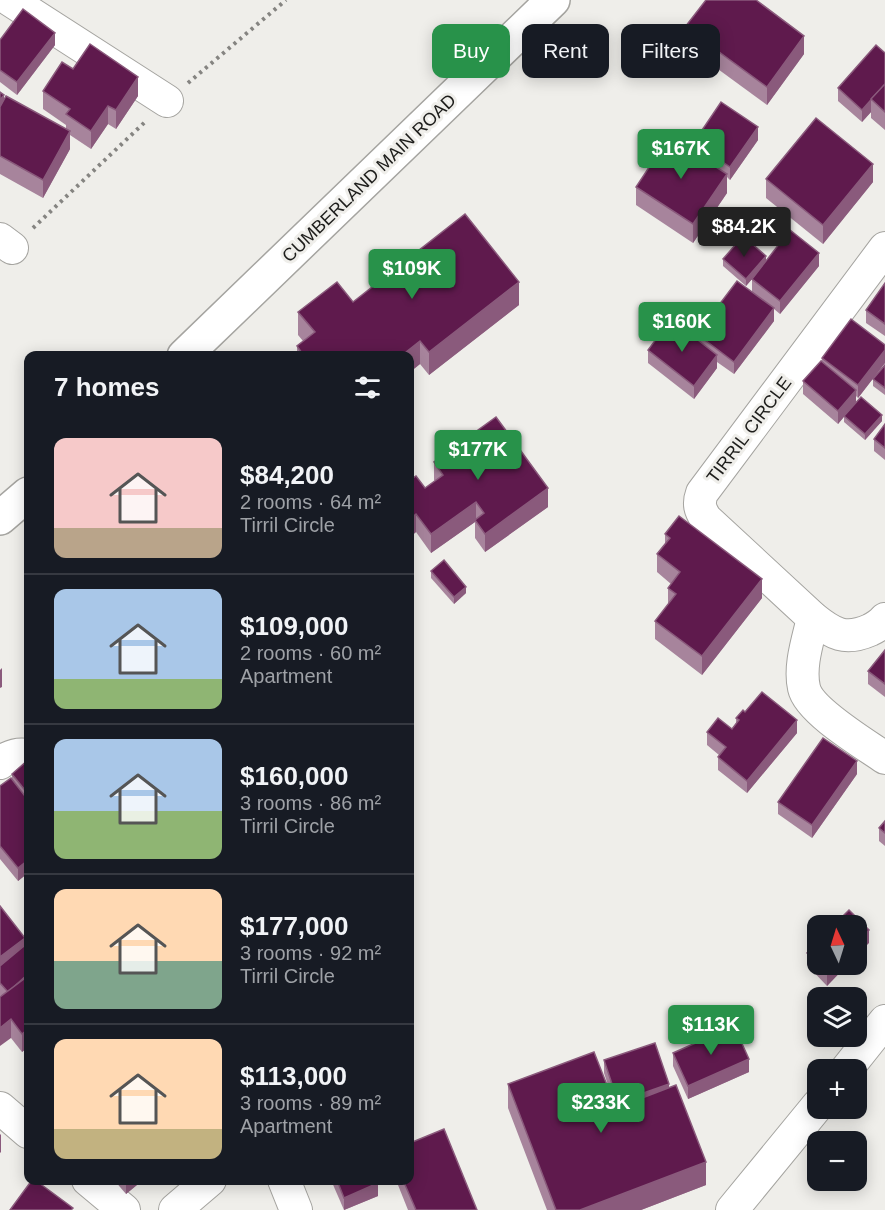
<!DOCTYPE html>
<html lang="en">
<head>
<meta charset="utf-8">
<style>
  :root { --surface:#171b24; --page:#20242c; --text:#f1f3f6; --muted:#9ea1a6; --line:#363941; --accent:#28924a }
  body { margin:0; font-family:Helvetica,sans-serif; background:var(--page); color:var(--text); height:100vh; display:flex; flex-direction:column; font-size:22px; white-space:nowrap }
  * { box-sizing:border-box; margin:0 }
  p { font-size:20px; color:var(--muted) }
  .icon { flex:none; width:33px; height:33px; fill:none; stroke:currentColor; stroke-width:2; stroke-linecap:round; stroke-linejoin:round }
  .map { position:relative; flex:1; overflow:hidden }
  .side { position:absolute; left:24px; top:351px; width:390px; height:834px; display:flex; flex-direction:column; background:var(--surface); border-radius:12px; box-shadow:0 3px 15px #0003 }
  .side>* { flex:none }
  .guide { position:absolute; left:432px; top:24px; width:363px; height:54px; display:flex; gap:12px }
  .needle { width:39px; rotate:356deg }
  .tools { position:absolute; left:807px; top:915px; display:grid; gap:12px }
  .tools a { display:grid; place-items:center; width:60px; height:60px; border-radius:12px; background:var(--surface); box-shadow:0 3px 15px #0003; font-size:30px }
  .price { position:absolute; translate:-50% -51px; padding:0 14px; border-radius:6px; background:var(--accent); color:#fff; font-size:20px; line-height:39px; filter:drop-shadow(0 2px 3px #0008) }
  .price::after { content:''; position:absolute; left:50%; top:36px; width:18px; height:14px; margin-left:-9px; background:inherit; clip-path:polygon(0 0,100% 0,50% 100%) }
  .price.current { background:#222; color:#fff }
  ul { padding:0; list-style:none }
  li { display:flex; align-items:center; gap:18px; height:150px; padding:0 30px }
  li+li { border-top:2px solid var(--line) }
  li span { display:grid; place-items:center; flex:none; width:168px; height:120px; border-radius:12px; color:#555 }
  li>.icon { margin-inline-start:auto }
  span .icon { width:72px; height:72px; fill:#fffc; stroke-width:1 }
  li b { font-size:26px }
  h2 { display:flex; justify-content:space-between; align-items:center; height:72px; padding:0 30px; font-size:26px }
  .tag { padding:0 21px; border-radius:12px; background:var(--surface); box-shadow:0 3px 15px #0003; font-size:21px; line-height:54px }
  .tag.current { background:var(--accent); color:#fff }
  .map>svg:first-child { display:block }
</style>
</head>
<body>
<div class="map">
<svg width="885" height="1210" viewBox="0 0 885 1210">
  <rect width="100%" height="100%" fill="#efeeea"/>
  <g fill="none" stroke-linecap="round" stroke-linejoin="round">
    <defs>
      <g id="minor">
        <path d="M 10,0 L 167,101"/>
        <path d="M 0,239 L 12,248"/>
        <path d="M 885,248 L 702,493 C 698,504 700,510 706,519 L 813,618 C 833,634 845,641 870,630 C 876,627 880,625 885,619"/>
        <path d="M 813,618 C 808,640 799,666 804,688 C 809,711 865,744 885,758"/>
        <path d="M 0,763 C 9,756 18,753 28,755"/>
        <path d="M 846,1070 L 885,1021"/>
        <path d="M 0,1108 L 28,1132"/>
        <path d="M 88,1180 L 124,1210"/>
        <path d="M 284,1180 L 296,1210"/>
        <path d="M 175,1210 L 210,1180"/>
        <path d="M 732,1210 L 818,1105"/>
      </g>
      <g id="tertiary">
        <path d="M 184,356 L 553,0"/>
        <path d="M 0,518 L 28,494"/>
      </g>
    </defs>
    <use href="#minor" stroke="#a5a4a0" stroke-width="34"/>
    <use href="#tertiary" stroke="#a5a4a0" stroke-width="36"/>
    <g stroke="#858481" stroke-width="4" stroke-dasharray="3 4.5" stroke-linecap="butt">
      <path d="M 188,83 L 286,0"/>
      <path d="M 33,228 L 145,122"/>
    </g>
    <use href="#minor" stroke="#fff" stroke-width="32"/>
    <use href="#tertiary" stroke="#fff" stroke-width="33"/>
  </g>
  <g fill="#a7849c">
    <path d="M 685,27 L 804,54 L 767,105 L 685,45 Z"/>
    <path d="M 0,40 L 55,45 L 17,95 L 0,82 Z"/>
    <path d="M 885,53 L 885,130 L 871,118 L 871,112 L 862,122 L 838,101 L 838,88 Z"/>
    <path d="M 73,69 L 138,96 L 116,129 L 108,124 L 91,149 L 70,135 L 70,149 L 43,198 L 0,174 L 0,92 L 4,100 L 66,129 L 66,125 L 43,109 L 43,91 Z"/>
    <path d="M 758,140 L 730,180 L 727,177 L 727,193 L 693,243 L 636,205 L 636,187 L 694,153 L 694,142 Z"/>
    <path d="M 766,179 L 873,182 L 823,244 L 766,198 Z"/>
    <path d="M 723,259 L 819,266 L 780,314 L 774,309 L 774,321 L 734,374 L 717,362 L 717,368 L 694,399 L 648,363 L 648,350 L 697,340 L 697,334 L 752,291 L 752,279 L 746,286 L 723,266 Z"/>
    <path d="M 885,283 L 885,336 L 866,323 L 866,310 Z"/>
    <path d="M 353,302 L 519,305 L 429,375 L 420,364 L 410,372 L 410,356 L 297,356 L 297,346 L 303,341 L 298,335 L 298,312 Z"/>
    <path d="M 885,345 L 885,363 L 858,398 L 856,396 L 856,403 L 882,421 L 865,440 L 844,422 L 844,416 L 838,424 L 803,394 L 803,381 L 822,362 L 822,358 Z"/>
    <path d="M 885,365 L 885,395 L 873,386 L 873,379 Z"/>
    <path d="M 885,424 L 885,460 L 874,451 L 874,439 Z"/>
    <path d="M 434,462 L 548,507 L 485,552 L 475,538 L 475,522 L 431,553 L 416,532 L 410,537 L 410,480 L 425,488 L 435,481 L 434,480 Z"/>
    <path d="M 665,534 L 762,598 L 702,675 L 655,639 L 655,621 L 668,605 L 668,588 L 671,584 L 657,572 L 657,554 L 665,544 Z"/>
    <path d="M 431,571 L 466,593 L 454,604 L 431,578 Z"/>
    <path d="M 885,650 L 885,697 L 868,684 L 868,671 Z"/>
    <path d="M 745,712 L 797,733 L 747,793 L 718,770 L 718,757 L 719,755 L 707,745 L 707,732 L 732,729 L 736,723 L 736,718 Z"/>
    <path d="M 28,760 L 28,873 L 18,881 L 0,859 L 0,786 L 12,779 L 12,774 Z"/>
    <path d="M 857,774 L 812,838 L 778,814 L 778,802 Z"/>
    <path d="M 885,821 L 885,846 L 879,841 L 879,828 Z"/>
    <path d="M 28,891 L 28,916 L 25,912 L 25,893 Z"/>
    <path d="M 0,906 L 28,951 L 28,1047 L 22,1052 L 11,1038 L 0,995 Z"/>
    <path d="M 818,941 L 818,964 L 848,964 L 827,986 L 807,965 L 807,953 Z"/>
    <path d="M 673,1053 L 749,1072 L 688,1099 L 673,1066 Z"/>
    <path d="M 604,1060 L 669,1087 L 706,1185 L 641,1210 L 547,1210 L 508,1108 L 508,1084 L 614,1103 L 604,1073 Z"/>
    <path d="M 114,1180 L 143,1180 L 126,1194 Z"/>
    <path d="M 331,1180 L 376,1180 L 378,1196 L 344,1210 Z"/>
    <path d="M 396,1180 L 410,1180 L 477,1210 L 408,1210 Z"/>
  </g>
  <g fill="#8a5a7c">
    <path d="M 55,33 L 55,45 L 17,95 L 17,82 Z"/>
    <path d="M 804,36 L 804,54 L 767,105 L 767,87 Z"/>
    <path d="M 138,77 L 138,96 L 116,129 L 116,110 Z"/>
    <path d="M 4,95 L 4,107 L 0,113 L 0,100 Z"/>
    <path d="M 871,100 L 871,112 L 862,122 L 862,110 Z"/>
    <path d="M 108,106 L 108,124 L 91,149 L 91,131 Z"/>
    <path d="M 758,127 L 758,140 L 730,180 L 730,167 Z"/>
    <path d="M 70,131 L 70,149 L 43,198 L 43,180 Z"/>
    <path d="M 873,164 L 873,182 L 823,244 L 823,225 Z"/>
    <path d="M 727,174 L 727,193 L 693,243 L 693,224 Z"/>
    <path d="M 819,253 L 819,266 L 780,314 L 780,301 Z"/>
    <path d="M 766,256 L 766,263 L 746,286 L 746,279 Z"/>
    <path d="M 519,282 L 519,305 L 429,375 L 429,352 Z"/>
    <path d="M 774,308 L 774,321 L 734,374 L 734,362 Z"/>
    <path d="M 420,341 L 420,364 L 410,372 L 410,356 L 401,356 Z"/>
    <path d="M 885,350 L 885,363 L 858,398 L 858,385 Z"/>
    <path d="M 717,355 L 717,368 L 694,399 L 694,386 Z"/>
    <path d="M 856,390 L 856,403 L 838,424 L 838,411 Z"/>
    <path d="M 882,415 L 882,421 L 865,440 L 865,434 Z"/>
    <path d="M 548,488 L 548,507 L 485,552 L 485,534 Z"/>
    <path d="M 476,502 L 476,520 L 475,520 L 475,522 L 431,553 L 431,534 Z"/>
    <path d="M 416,514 L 416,532 L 410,537 L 410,519 Z"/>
    <path d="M 762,579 L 762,598 L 702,675 L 702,656 Z"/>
    <path d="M 466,587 L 466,593 L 454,604 L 454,597 Z"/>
    <path d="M 2,668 L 2,687 L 0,688 L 0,670 Z"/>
    <path d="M 797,720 L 797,733 L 747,793 L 747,781 Z"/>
    <path d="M 857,761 L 857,774 L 812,838 L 812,825 Z"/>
    <path d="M 28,860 L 28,873 L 18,881 L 18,868 Z"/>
    <path d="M 869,930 L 869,943 L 856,956 L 856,943 Z"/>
    <path d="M 25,938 L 25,951 L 0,970 L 0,957 Z"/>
    <path d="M 836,964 L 848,964 L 827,986 L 827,973 Z"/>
    <path d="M 11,1019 L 11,1038 L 0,1046 L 0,1028 Z"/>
    <path d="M 28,1029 L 28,1047 L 22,1052 L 22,1034 Z"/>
    <path d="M 749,1059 L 749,1072 L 688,1099 L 688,1086 Z"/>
    <path d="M 669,1084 L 669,1096 L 618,1114 L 618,1102 Z"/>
    <path d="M 1,1134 L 1,1152 L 0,1153 L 0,1135 Z"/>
    <path d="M 706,1162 L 706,1185 L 641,1210 L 580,1210 Z"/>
    <path d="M 126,1180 L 143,1180 L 126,1194 Z"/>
    <path d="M 378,1183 L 378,1196 L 344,1210 L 344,1198 Z"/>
  </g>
  <g fill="#5f1a4d" stroke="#8a5a7c" stroke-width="1.5">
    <path d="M 706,0 L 756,0 L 804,36 L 767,87 L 685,27 Z"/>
    <path d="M 23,9 L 55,33 L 17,82 L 0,70 L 0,40 Z"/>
    <path d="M 90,44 L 138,77 L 116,110 L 108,106 L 91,131 L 66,114 L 70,109 L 43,91 L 62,62 L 73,69 Z"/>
    <path d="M 876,45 L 885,53 L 885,84 L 862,110 L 838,88 Z"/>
    <path d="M 885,84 L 885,112 L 871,99 Z"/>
    <path d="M 0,92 L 4,95 L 0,100 Z"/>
    <path d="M 6,96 L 70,131 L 43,180 L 0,156 L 0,107 Z"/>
    <path d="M 721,102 L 758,127 L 730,167 L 694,142 Z"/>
    <path d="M 816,118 L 873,164 L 823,225 L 766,179 Z"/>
    <path d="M 669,137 L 727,174 L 693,224 L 636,187 Z"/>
    <path d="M 465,214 L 519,282 L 429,352 L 420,341 L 401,356 L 304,356 L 297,346 L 315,332 L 298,312 L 337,282 L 353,302 Z"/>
    <path d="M 790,230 L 819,253 L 780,301 L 752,279 Z"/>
    <path d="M 743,236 L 766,256 L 746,279 L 723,259 Z"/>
    <path d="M 737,281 L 774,308 L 734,362 L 697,334 Z"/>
    <path d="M 885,283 L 885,324 L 866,310 Z"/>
    <path d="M 671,319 L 717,355 L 694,386 L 648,350 Z"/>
    <path d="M 851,319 L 885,345 L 885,350 L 858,385 L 822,358 Z"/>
    <path d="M 821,361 L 856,390 L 838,411 L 803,381 Z"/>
    <path d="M 885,365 L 885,388 L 873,379 Z"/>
    <path d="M 861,397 L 882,415 L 865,434 L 844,416 Z"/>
    <path d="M 496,417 L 548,488 L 485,534 L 475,520 L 484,513 L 476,502 L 431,534 L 416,514 L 410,519 L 410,480 L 416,476 L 425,488 L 443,475 L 434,462 Z"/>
    <path d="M 885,424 L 885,448 L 874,439 Z"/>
    <path d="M 679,516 L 762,579 L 702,656 L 655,621 L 676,594 L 668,588 L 680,572 L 657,554 L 670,538 L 665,534 Z"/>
    <path d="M 444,560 L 466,587 L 454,597 L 431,571 Z"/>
    <path d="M 885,650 L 885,684 L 868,671 Z"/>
    <path d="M 762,692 L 797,720 L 747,781 L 718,757 L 726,747 L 707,732 L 718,718 L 732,729 L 739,720 L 736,718 L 743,710 L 745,712 Z"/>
    <path d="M 823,738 L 857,761 L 812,825 L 778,802 Z"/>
    <path d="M 28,760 L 28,794 L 12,774 Z"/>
    <path d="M 11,778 L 28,800 L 28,860 L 18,868 L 0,846 L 0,786 Z"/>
    <path d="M 885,821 L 885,833 L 879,828 Z"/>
    <path d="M 0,906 L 25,938 L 0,957 Z"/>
    <path d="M 849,910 L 869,930 L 856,943 L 856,926 L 833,926 Z"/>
    <path d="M 818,941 L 818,963 L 807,953 Z"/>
    <path d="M 24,946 L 28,951 L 28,974 L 8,992 L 0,983 L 0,966 Z"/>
    <path d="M 819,964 L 836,964 L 827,973 Z"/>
    <path d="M 28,976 L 28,1029 L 22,1034 L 11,1019 L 0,1028 L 0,997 Z"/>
    <path d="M 734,1026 L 749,1059 L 688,1086 L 673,1053 Z"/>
    <path d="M 655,1043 L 669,1084 L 618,1102 L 604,1060 Z"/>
    <path d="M 594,1052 L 616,1108 L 676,1085 L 706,1162 L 580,1210 L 556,1210 L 508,1084 Z"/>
    <path d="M 444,1129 L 477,1210 L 416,1210 L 403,1180 L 410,1180 L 410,1143 Z"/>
    <path d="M 32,1180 L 35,1180 L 73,1208 L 71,1210 L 10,1210 Z"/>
    <path d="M 337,1180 L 376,1180 L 378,1183 L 344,1198 Z"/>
  </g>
  <g text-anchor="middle" stroke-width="6" stroke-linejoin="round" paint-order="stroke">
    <g font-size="18" fill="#1d1d1b" stroke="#efeeea">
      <text transform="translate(369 178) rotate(-44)" y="6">CUMBERLAND MAIN ROAD</text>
      <text transform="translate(749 430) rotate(-53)" y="6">TIRRIL CIRCLE</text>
    </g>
  </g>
</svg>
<div class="tools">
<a><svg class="needle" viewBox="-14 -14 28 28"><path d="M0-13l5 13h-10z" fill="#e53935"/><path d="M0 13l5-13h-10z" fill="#9ea1a6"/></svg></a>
<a><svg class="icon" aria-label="layers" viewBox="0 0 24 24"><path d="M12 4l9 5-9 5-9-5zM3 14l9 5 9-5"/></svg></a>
<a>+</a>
<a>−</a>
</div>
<b class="price" style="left:681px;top:180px">$167K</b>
<b class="price current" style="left:744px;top:258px">$84.2K</b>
<b class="price" style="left:412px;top:300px">$109K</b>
<b class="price" style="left:682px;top:353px">$160K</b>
<b class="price" style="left:478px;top:481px">$177K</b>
<b class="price" style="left:711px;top:1056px">$113K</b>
<b class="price" style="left:601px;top:1134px">$233K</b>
<div class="guide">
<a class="tag current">Buy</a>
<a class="tag">Rent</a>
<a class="tag">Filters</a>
</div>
<section class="side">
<h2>7 homes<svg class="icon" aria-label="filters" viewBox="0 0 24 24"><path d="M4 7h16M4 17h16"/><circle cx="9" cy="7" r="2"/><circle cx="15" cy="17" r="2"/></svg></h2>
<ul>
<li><span style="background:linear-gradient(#f6c9c9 75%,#b9a48a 0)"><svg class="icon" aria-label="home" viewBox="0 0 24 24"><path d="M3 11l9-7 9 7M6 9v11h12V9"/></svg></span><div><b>$84,200</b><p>2 rooms · 64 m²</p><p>Tirril Circle</p></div></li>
<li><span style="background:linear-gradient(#a9c7e8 75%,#8fb573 0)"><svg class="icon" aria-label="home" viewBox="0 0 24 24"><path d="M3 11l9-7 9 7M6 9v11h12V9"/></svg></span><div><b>$109,000</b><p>2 rooms · 60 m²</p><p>Apartment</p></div></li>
<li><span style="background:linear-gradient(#a9c7e8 60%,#8fb573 0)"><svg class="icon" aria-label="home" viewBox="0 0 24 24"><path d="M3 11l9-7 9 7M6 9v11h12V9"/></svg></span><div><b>$160,000</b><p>3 rooms · 86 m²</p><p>Tirril Circle</p></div></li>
<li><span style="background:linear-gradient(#ffd9b3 60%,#7fa58c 0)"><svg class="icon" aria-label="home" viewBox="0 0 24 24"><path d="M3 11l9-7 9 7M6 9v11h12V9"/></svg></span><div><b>$177,000</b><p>3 rooms · 92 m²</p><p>Tirril Circle</p></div></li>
<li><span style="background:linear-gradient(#ffd9b3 75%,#c2b280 0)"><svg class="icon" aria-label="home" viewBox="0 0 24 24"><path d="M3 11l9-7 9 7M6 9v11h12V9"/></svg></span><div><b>$113,000</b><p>3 rooms · 89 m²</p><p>Apartment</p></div></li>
</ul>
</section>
</div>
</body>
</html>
